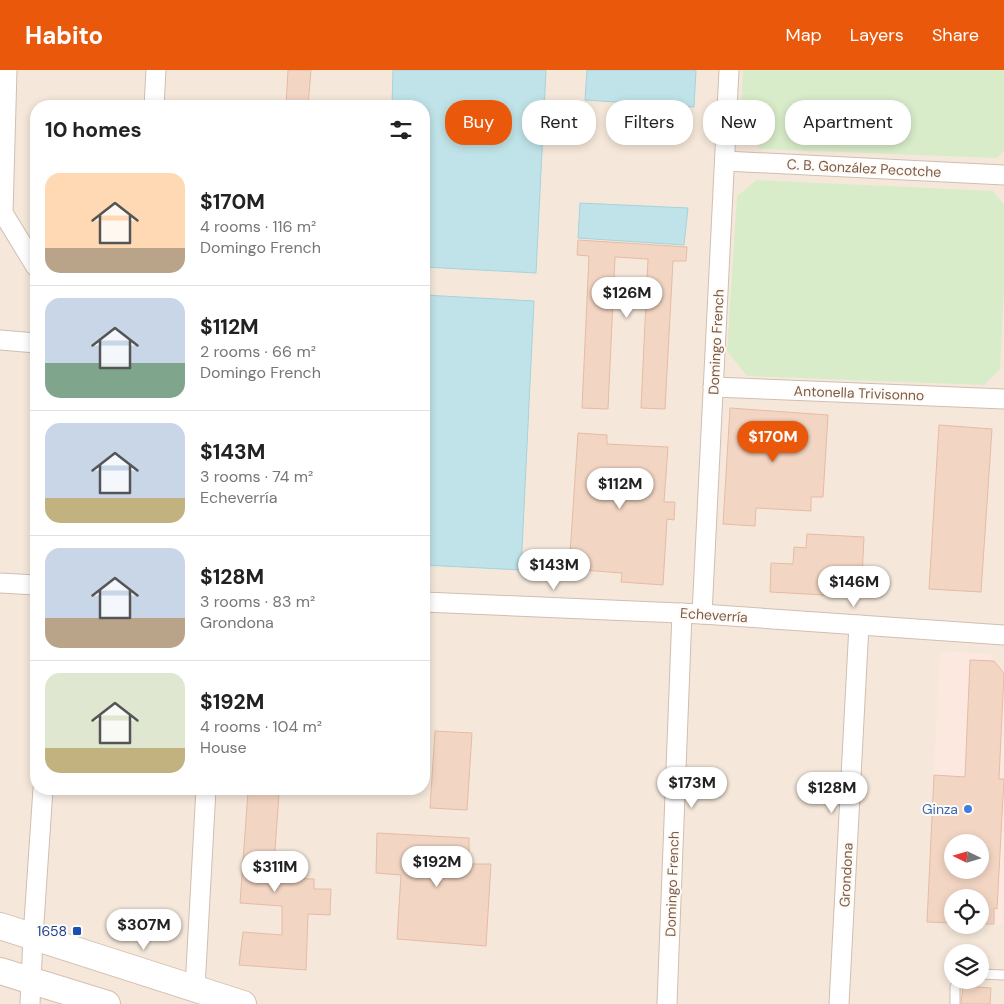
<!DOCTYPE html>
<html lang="en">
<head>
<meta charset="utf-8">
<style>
  :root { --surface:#fff; --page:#f6f6f6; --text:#222; --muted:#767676; --line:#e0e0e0; --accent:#ea580c }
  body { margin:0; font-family:"DM Sans",sans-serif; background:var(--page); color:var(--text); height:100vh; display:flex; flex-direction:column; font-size:19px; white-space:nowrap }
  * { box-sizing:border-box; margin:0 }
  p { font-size:16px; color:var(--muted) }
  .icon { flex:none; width:28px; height:28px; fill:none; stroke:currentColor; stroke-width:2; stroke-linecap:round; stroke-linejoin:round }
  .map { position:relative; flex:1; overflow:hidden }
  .drawer { position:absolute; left:30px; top:30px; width:400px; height:695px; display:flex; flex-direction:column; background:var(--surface); border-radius:20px; box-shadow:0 2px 8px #0003 }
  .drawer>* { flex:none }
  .top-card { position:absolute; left:445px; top:30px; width:475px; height:45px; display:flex; gap:10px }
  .needle { width:32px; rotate:275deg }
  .buttons { position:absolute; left:944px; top:764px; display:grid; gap:10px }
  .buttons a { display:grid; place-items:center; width:45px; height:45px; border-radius:50%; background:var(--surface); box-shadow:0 2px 8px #0003; font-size:25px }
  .price { position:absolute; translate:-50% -42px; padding:0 11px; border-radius:18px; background:#fff; color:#222; font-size:16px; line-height:32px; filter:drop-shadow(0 1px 2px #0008) }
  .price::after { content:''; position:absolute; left:50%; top:30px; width:15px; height:11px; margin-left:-8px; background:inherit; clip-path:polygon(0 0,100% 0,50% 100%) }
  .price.selected { background:var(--accent); color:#fff }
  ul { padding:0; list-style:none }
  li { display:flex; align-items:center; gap:15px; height:125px; padding:0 15px }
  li+li { border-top:1px solid var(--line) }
  li span { display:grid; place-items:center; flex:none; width:140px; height:100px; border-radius:15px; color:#555 }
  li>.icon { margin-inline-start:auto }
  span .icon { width:60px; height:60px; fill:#fffc; stroke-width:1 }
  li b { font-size:21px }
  h2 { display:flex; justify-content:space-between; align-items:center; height:60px; padding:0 15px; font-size:21px }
  .tag { padding:0 18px; border-radius:20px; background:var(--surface); box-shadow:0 2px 8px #0003; font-size:18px; line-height:45px }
  .tag.selected { background:var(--accent); color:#fff }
  header { display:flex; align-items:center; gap:30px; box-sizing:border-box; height:70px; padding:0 25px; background:var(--accent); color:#fff }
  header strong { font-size:24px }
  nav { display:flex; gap:28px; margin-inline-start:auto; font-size:18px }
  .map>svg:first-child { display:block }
</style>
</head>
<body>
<header>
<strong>Habito</strong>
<nav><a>Map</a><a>Layers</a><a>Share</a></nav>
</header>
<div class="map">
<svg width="1004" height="934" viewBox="0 0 1004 934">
  <rect width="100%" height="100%" fill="#fdf6ec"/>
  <path fill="#f5e8da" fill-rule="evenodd" d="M 0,0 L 1004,0 L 1004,934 L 0,934 ZM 36,36 L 424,36 L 424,719 L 36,719 ZM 952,772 L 980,772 L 980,800 L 952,800 ZM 952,828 L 980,828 L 980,855 L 952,855 ZM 952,882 L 980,882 L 980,910 L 952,910 Z"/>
  <path fill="#fde8e0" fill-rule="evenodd" d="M 940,581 L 989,584 L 1004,601 L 1004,823 L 1003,855 L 980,854 L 980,828 L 952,828 L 952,853 L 927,852 ZM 952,772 L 980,772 L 980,800 L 952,800 Z"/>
  <g fill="#d8ecc9">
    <path d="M 743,0 L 1004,0 L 1004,80 L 997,88 L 760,79 L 740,54 Z"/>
    <path d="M 757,110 L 993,121 L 1004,135 L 1004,220 L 1000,299 L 984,315 L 747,306 L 727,281 L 737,126 Z"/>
  </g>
  <g fill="#bfe3e8" stroke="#a5d3da">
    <path d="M 393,0 L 546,0 L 536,203 L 424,197 L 424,36 L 392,36 Z"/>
    <path d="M 587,0 L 696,0 L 694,37 L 585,30 Z"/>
    <path d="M 580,133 L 688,138 L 684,175 L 578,168 Z"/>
    <path d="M 424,225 L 534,231 L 521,500 L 424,495 Z"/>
  </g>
  <g fill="#f3d5c3" stroke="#e6bba3" fill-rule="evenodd">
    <path d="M 288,0 L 311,0 L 308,36 L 286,36 Z"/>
    <path d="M 578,170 L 687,177 L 686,191 L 673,191 L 665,339 L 641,338 L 648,189 L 615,187 L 608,339 L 582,338 L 589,186 L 577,185 Z"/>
    <path d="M 730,338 L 828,345 L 823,427 L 811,427 L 811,441 L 756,438 L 755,456 L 723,454 Z"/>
    <path d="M 939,355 L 992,359 L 981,522 L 929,519 Z"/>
    <path d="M 578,363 L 607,365 L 607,374 L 668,377 L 664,432 L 675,432 L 674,450 L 667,449 L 663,515 L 621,512 L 622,503 L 569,499 Z"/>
    <path d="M 807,464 L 864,467 L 861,527 L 770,522 L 771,493 L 793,494 L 794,477 L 806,478 Z"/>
    <path d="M 970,590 L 994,591 L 1004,603 L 999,709 L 1004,709 L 997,839 L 994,838 L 994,854 L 980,854 L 980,828 L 952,828 L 952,853 L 927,852 L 934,705 L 965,707 ZM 952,772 L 980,772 L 980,800 L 952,800 Z"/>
    <path d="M 435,661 L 472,663 L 467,740 L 430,738 Z"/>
    <path d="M 248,722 L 279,724 L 273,808 L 314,809 L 314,819 L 331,819 L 330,845 L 308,844 L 306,900 L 239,895 L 243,862 L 282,865 L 282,836 L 240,833 Z"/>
    <path d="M 377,763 L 469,768 L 469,794 L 491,794 L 486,876 L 397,869 L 401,805 L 376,803 Z"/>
    <path d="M 963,916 L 991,918 L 990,934 L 961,934 Z"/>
  </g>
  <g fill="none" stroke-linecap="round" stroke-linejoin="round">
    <defs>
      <g id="service">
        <path d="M 980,904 L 1004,905"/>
        <path d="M 955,934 L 955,917 L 959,910"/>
      </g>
      <g id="minor">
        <path d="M 7,0 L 3,143 L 36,197"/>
        <path d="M 154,36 L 156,0"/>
        <path d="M 725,91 L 1004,105"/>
        <path d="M 0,270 L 36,273"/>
        <path d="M 713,317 L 1004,329"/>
        <path d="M 0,513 L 36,515"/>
        <path d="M 424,532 L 702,544 L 1004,565"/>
        <path d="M 702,544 L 729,0"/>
        <path d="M 195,918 L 206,719"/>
        <path d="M 30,934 L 33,867 L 43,719"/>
        <path d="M 667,934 L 682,543"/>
        <path d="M 839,934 L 859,555"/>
      </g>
      <g id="secondary">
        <path d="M 0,856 L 243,934"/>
        <path d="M 0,901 L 107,934"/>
      </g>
    </defs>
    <use href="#service" stroke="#d1beb0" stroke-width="11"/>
    <use href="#minor" stroke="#d1beb0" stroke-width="21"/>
    <use href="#secondary" stroke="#d6c0b0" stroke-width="28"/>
    <use href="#service" stroke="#fff" stroke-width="9"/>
    <use href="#minor" stroke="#fff" stroke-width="19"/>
    <use href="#secondary" stroke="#fff" stroke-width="26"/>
  </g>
  <circle fill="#3f7fe0" stroke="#fffaf3" stroke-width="2" cx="968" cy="739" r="5"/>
  <rect fill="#1a4fb4" stroke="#fffaf3" stroke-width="2" x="72" y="856" width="10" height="10" rx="2.5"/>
  <g text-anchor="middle" stroke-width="4" stroke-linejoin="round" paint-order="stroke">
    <g font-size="14" fill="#7a5c4d" stroke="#fffaf3">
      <text transform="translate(864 98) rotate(3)" y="5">C. B. González Pecotche</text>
      <text transform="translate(716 272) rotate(-87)" y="5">Domingo French</text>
      <text transform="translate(859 323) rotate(2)" y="5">Antonella Trivisonno</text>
      <text transform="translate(714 545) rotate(4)" y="5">Echeverría</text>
      <text transform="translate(846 805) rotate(-87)" y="5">Grondona</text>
      <text transform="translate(672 814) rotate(-88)" y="5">Domingo French</text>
    </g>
    <g font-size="14" fill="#366cbe" stroke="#fffaf3" text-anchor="end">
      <text x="958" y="744">Ginza</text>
    </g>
    <g font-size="14" fill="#164399" stroke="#fffaf3" text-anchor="end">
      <text x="67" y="866">1658</text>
    </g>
  </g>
</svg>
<div class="buttons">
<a><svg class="needle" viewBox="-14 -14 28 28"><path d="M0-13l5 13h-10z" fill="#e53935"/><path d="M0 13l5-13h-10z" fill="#767676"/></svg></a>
<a><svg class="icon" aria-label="locate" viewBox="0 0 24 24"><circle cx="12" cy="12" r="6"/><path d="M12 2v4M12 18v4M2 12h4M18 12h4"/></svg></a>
<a><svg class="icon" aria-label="layers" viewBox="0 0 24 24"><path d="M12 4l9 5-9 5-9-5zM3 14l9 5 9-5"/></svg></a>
</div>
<b class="price" style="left:627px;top:249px">$126M</b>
<b class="price selected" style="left:773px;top:393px">$170M</b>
<b class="price" style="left:620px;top:440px">$112M</b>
<b class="price" style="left:554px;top:521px">$143M</b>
<b class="price" style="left:854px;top:538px">$146M</b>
<b class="price" style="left:692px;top:739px">$173M</b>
<b class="price" style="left:832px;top:744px">$128M</b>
<b class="price" style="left:437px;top:818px">$192M</b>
<b class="price" style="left:275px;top:823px">$311M</b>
<b class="price" style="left:144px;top:881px">$307M</b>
<div class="top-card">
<a class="tag selected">Buy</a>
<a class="tag">Rent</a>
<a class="tag">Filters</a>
<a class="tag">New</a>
<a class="tag">Apartment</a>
</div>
<section class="drawer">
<h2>10 homes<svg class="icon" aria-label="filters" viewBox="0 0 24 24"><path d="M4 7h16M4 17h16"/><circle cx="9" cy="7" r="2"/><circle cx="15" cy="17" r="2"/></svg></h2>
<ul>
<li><span style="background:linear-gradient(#ffd9b3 75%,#b9a48a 0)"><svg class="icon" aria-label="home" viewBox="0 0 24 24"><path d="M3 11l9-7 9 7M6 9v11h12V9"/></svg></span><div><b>$170M</b><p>4 rooms · 116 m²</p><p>Domingo French</p></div></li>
<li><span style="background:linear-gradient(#c9d6e8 65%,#7fa58c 0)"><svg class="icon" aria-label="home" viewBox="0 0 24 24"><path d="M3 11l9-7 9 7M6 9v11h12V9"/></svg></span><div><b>$112M</b><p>2 rooms · 66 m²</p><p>Domingo French</p></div></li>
<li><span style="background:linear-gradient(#c9d6e8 75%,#c2b280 0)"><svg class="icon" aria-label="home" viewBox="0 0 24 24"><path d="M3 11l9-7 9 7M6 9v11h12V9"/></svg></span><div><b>$143M</b><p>3 rooms · 74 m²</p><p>Echeverría</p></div></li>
<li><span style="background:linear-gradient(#c9d6e8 70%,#b9a48a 0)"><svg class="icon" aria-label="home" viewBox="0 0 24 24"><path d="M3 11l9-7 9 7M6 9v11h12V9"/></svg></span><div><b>$128M</b><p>3 rooms · 83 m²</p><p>Grondona</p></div></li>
<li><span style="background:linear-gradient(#dfe7d0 75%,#c2b280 0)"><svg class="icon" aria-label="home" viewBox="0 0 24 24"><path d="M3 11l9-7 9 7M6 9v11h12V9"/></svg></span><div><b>$192M</b><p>4 rooms · 104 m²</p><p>House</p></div></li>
</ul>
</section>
</div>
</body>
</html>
